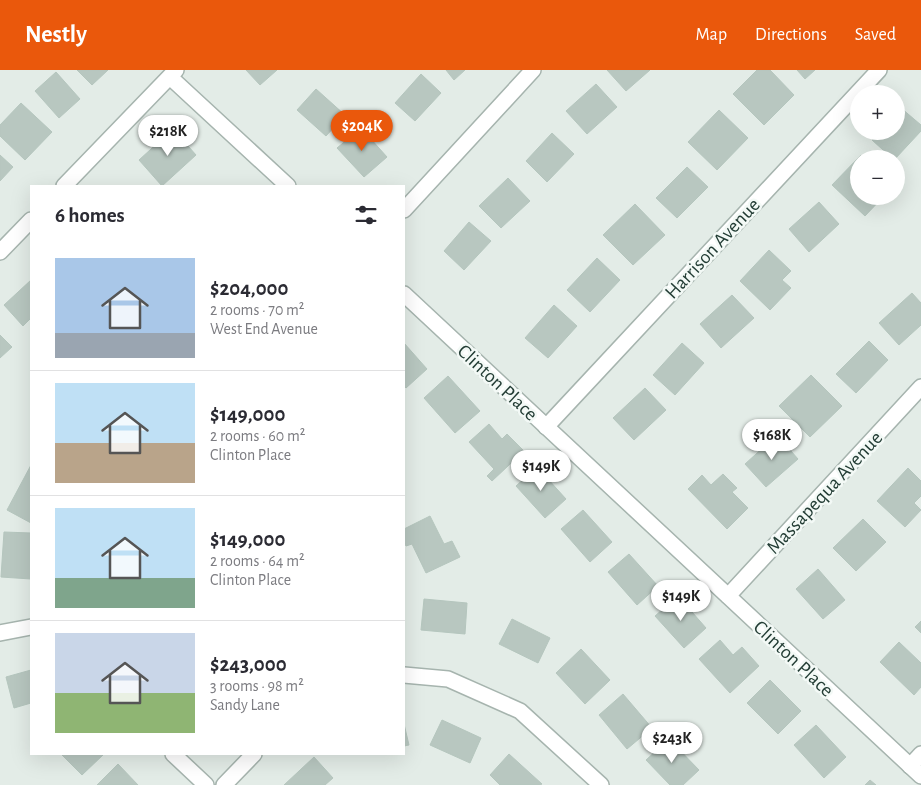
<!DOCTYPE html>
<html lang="en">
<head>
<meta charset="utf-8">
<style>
  :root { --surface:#fff; --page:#f7f7f7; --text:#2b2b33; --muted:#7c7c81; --line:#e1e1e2; --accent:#ea580c }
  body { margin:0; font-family:"Alegreya Sans",sans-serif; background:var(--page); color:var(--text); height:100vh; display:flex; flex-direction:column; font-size:19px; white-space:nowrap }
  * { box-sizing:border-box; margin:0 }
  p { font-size:16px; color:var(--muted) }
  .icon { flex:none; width:28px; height:28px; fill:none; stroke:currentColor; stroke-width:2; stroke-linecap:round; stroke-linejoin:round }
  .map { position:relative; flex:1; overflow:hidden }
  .panel { position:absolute; left:30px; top:115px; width:375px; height:570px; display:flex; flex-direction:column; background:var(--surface); border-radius:0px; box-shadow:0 5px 20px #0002 }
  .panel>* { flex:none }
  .fabs { position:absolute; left:850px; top:15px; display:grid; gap:10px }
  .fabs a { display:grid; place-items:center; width:55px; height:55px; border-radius:50%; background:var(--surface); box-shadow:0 5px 20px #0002; font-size:25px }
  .price { position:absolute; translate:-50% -42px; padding:0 11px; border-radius:18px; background:#fff; color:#222; font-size:16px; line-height:32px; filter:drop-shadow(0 1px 2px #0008) }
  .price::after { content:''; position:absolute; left:50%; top:30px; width:15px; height:11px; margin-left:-8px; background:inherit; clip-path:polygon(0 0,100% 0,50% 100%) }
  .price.selected { background:var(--accent); color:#fff }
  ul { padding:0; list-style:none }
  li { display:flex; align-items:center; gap:15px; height:125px; padding:0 25px }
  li+li { border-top:1px solid var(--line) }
  li span { display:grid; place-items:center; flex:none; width:140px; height:100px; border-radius:0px; color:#555 }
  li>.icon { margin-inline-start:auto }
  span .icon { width:60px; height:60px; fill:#fffc; stroke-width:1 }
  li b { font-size:21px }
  h2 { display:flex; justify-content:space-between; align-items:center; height:60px; padding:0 25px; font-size:21px }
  header { display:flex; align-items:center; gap:30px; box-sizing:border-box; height:70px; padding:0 25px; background:var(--accent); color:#fff }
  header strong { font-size:24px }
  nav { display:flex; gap:28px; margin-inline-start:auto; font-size:18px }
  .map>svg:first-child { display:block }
</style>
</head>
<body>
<header>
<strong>Nestly</strong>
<nav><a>Map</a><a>Directions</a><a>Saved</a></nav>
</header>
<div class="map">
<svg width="921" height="715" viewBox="0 0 921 715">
  <rect width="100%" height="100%" fill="#e3ece7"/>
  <g fill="#b8c7c0" stroke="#b5c6be">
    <path d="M 77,0 L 108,0 L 92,15 Z"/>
    <path d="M 246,0 L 277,0 L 260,15 Z"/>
    <path d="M 446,0 L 465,0 L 454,10 Z"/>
    <path d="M 607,0 L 650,0 L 626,21 Z"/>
    <path d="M 757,0 L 770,0 L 794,25 L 764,55 L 733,24 Z"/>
    <path d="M 797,0 L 815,0 L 805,9 Z"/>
    <path d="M 56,2 L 80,29 L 59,48 L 35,21 Z"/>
    <path d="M 421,4 L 441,23 L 415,51 L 395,33 Z"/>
    <path d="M 596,14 L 617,37 L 587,64 L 566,41 Z"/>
    <path d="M 316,19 L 345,45 L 326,66 L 297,40 Z"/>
    <path d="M 21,33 L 52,62 L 25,90 L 0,66 L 0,55 Z"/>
    <path d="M 901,38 L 921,55 L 921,61 L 895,89 L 893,89 L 872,70 L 880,61 L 896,61 L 896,43 Z"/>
    <path d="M 719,40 L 748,68 L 717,100 L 688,72 Z"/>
    <path d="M 361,58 L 387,87 L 364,107 L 337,78 Z"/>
    <path d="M 173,59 L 196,85 L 162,116 L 139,90 Z"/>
    <path d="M 552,63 L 574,84 L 547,112 L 526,91 Z"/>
    <path d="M 0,85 L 13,97 L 0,111 Z"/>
    <path d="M 861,85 L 866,89 L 859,89 L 859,126 L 884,126 L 865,146 L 832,115 Z"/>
    <path d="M 687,97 L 708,117 L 677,148 L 656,128 Z"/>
    <path d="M 508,108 L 530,131 L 501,158 L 479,136 Z"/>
    <path d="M 819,132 L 839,154 L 809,182 L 789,159 Z"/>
    <path d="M 635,134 L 665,165 L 633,195 L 603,165 Z"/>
    <path d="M 469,152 L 491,171 L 464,200 L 444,181 Z"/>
    <path d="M 769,180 L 791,201 L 782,210 L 791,218 L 770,240 L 740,211 Z"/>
    <path d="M 597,188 L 620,210 L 590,242 L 567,220 Z"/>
    <path d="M 31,210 L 31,248 L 23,256 L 4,235 Z"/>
    <path d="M 912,223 L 921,233 L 921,255 L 899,275 L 879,253 Z"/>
    <path d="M 732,225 L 754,248 L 721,278 L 700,254 Z"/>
    <path d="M 554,235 L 577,256 L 548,288 L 525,268 Z"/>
    <path d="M 0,265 L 12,277 L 0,288 Z"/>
    <path d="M 869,271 L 888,290 L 856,323 L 836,304 Z"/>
    <path d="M 404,273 L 427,299 L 406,318 L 404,316 Z"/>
    <path d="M 682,273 L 704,293 L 675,325 L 653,305 Z"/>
    <path d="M 811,305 L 842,336 L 810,367 L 779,336 Z"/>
    <path d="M 448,306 L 480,341 L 455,363 L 424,328 Z"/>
    <path d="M 645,318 L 666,340 L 634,370 L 613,348 Z"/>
    <path d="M 489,354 L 502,369 L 507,364 L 524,381 L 492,411 L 487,406 L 494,399 L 469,372 Z"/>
    <path d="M 777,365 L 798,389 L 766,417 L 745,394 Z"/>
    <path d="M 31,395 L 31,453 L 7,440 Z"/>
    <path d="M 537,397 L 566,429 L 545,448 L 516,416 Z"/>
    <path d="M 908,398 L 921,411 L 921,426 L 914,433 L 921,440 L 905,457 L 877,431 Z"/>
    <path d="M 723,404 L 737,418 L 732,422 L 748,438 L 727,459 L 688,419 L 702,405 L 711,415 Z"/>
    <path d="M 583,440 L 612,472 L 590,492 L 561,459 Z"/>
    <path d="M 430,446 L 444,474 L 452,471 L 460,487 L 426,503 L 412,474 L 406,476 L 404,472 L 404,459 Z"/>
    <path d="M 863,449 L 886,472 L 856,501 L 833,478 Z"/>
    <path d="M 4,462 L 31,463 L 31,509 L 1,507 Z"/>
    <path d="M 629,484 L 658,516 L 637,535 L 608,502 Z"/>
    <path d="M 818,499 L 845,530 L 823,549 L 796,519 Z"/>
    <path d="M 678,526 L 706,558 L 684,578 L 655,546 Z"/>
    <path d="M 424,529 L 467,533 L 465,564 L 421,560 Z"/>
    <path d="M 512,549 L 550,568 L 538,593 L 499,574 Z"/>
    <path d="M 921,551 L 921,563 L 915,557 Z"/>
    <path d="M 720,570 L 733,585 L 742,577 L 759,596 L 730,623 L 699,589 Z"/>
    <path d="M 899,572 L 921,593 L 921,617 L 914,625 L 880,592 Z"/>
    <path d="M 581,579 L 610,610 L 585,634 L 556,603 Z"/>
    <path d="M 31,600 L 31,633 L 14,638 L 6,607 Z"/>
    <path d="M 770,610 L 801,641 L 778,664 L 747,633 Z"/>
    <path d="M 623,624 L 652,658 L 627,679 L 599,645 Z"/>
    <path d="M 442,650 L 481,668 L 470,693 L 430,675 Z"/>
    <path d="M 404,654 L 409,675 L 404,676 Z"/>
    <path d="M 816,655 L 846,687 L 824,708 L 794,675 Z"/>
    <path d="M 669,669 L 699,700 L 683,715 L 670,715 L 646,690 Z"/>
    <path d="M 61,684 L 104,684 L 82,705 Z"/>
    <path d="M 509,684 L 542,714 L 540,715 L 500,715 L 490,705 Z"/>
    <path d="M 314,687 L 333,708 L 325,715 L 284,715 Z"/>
    <path d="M 118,694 L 138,715 L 97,715 Z"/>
    <path d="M 870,710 L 876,715 L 865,715 Z"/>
  </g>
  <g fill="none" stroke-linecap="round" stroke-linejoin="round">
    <defs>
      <g id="street">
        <path d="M 170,7 L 288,116"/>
        <path d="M 64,116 L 176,0"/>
        <path d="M 404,140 L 533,0"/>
        <path d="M 0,182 L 31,150"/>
        <path d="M 404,224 L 921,706"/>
        <path d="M 546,357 L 879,0"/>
        <path d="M 728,526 L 921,317"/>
        <path d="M 0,563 L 31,557"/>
        <path d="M 404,605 L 448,609 L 520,641 L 601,715"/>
        <path d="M 173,684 L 206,715"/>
        <path d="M 910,696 L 921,684"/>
        <path d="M 224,715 L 254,684"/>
      </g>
    </defs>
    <use href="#street" stroke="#a6b4ae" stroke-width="18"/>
    <use href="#street" stroke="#fff" stroke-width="15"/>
  </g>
  <g text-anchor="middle" stroke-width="5" stroke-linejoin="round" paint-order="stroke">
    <g font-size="20" fill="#233d35" stroke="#f3f9f6">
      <text transform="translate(712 178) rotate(-47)" y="7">Harrison Avenue</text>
      <text transform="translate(498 312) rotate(43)" y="7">Clinton Place</text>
      <text transform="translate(824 422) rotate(-47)" y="7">Massapequa Avenue</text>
      <text transform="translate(794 588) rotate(43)" y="7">Clinton Place</text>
    </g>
  </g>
</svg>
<div class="fabs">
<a>+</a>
<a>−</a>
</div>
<b class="price selected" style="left:362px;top:82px">$204K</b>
<b class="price" style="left:168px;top:87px">$218K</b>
<b class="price" style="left:772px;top:391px">$168K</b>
<b class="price" style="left:541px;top:422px">$149K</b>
<b class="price" style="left:681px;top:552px">$149K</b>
<b class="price" style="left:672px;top:694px">$243K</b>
<section class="panel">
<h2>6 homes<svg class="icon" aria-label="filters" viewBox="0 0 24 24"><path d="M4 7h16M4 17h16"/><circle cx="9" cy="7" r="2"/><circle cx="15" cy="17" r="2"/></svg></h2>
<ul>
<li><span style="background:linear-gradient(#a9c7e8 75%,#9aa5b1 0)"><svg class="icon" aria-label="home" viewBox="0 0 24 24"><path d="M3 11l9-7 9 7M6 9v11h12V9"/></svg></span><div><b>$204,000</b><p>2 rooms · 70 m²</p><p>West End Avenue</p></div></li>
<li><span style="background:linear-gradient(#bfe0f5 60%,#b9a48a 0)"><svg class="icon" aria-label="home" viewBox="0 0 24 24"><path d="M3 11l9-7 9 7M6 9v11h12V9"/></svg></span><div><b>$149,000</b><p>2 rooms · 60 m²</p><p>Clinton Place</p></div></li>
<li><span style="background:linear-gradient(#bfe0f5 70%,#7fa58c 0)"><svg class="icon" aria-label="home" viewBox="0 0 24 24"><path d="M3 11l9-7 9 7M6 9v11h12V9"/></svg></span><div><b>$149,000</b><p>2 rooms · 64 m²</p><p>Clinton Place</p></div></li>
<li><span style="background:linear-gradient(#c9d6e8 60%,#8fb573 0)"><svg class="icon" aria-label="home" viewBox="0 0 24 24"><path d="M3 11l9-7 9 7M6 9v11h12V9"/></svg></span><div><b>$243,000</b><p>3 rooms · 98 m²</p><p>Sandy Lane</p></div></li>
</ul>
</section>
</div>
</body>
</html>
